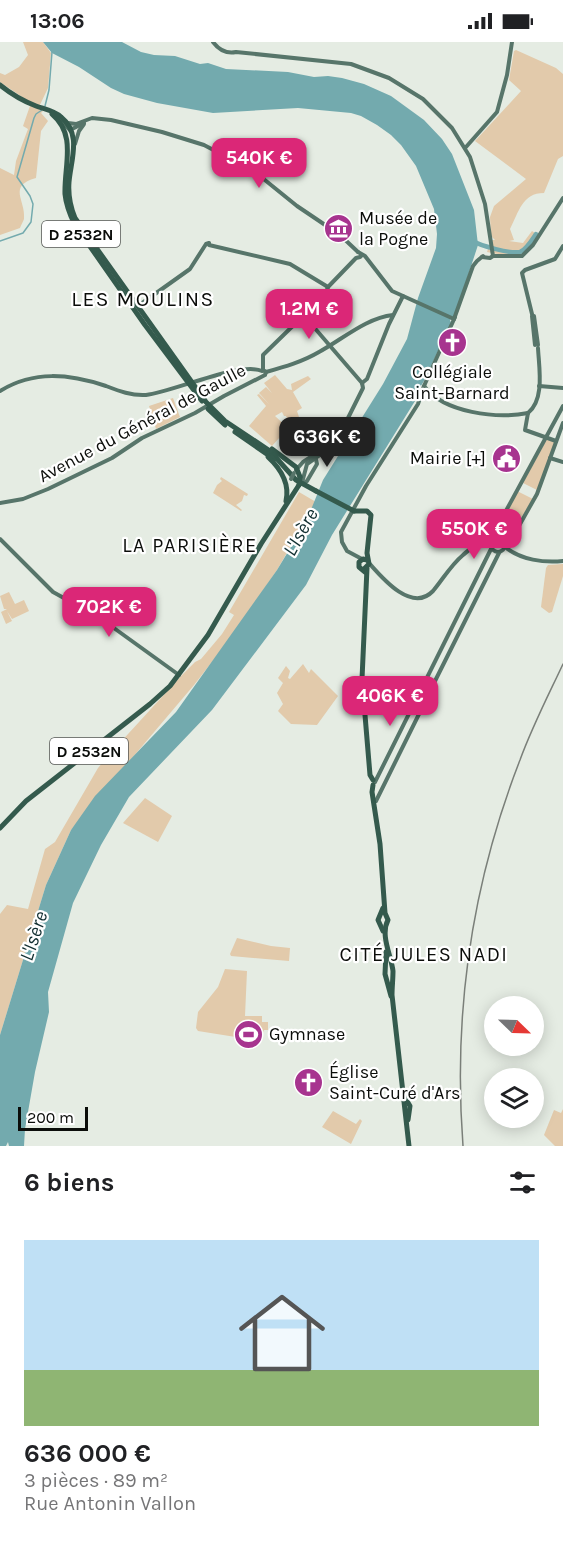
<!DOCTYPE html>
<html lang="fr">
<head>
<meta charset="utf-8">
<style>
  :root { --surface:#fff; --page:#f6f6f6; --text:#202124; --muted:#757577; --accent:#db2777 }
  body { margin:0; font-family:Karla,sans-serif; background:var(--page); color:var(--text); height:100vh; display:flex; flex-direction:column; font-size:22px; white-space:nowrap }
  * { box-sizing:border-box; margin:0 }
  p { font-size:20px; color:var(--muted) }
  .icon { flex:none; width:33px; height:33px; fill:none; stroke:currentColor; stroke-width:2; stroke-linecap:round; stroke-linejoin:round }
  .map { position:relative; height:1104px; overflow:hidden }
  .side { display:flex; flex-direction:column; background:var(--surface); flex:1 }
  .side>* { flex:none }
  .needle { width:39px; rotate:113deg }
  .buttons { position:absolute; left:484px; top:954px; display:grid; gap:12px }
  .buttons a { display:grid; place-items:center; width:60px; height:60px; border-radius:50%; background:var(--surface); box-shadow:0 3px 15px #0003; font-size:30px }
  .scale { position:absolute; left:18px; bottom:15px; width:70px; box-sizing:border-box; padding-left:6px; border:3px solid #0b0d0a; border-top:0; font-size:16px; line-height:21px; white-space:nowrap; color:#0b0d0a; -webkit-text-stroke:4px #fff; paint-order:stroke }
  .price { position:absolute; translate:-50% -51px; padding:0 14px; border-radius:12px; background:var(--accent); color:#fff; font-size:20px; line-height:39px; filter:drop-shadow(0 2px 3px #0008) }
  .price::after { content:''; position:absolute; left:50%; top:36px; width:18px; height:14px; margin-left:-9px; background:inherit; clip-path:polygon(0 0,100% 0,50% 100%) }
  .price.selected { background:#222; color:#fff }
  ul { padding:0; list-style:none }
  li { display:grid; align-content:center; gap:12px; height:318px; padding:0 24px }
  li span { display:grid; place-items:center; height:186px; border-radius:0px; color:#555 }
  li>.icon { margin-inline-start:auto }
  span .icon { width:108px; height:108px; fill:#fffc; stroke-width:1 }
  li b { font-size:26px }
  h2 { display:flex; justify-content:space-between; align-items:center; height:72px; padding:0 24px; font-size:26px }
  .status { display:flex; justify-content:space-between; align-items:center; height:42px; padding:0 30px; background:var(--surface); direction:ltr }
  .status svg { height:16px; fill:currentColor }
  .map>svg:first-child { display:block }
</style>
</head>
<body>
<div class="status"><b>13:06</b><svg viewBox="0 0 49 12"><path d="M0 12V9h3v3zM5 12V6h3v6zM10 12V3h3v9zM15 12V0h3v12zM26 1h20v11H26zM47 4h2v5h-2z"/></svg></div>
<div class="map">
<svg width="563" height="1104" viewBox="0 0 563 1104">
  <rect width="100%" height="100%" fill="#e5ece3"/>
  <g fill="#e2caab">
    <path d="M 23,0 L 43,0 L 51,11 L 48,46 L 38,67 L 43,69 L 41,71 L 48,79 L 41,89 L 36,136 C 7,144 26,158 24,177 C 23,180 21,183 20,186 L 0,193 L 0,126 L 14,133 L 16,119 L 28,87 L 23,84 L 31,61 L 0,40 L 0,31 L 5,33 L 19,25 L 28,13 Z"/>
    <path d="M 516,8 L 556,26 L 563,32 L 563,114 L 558,117 L 544,151 C 522,151 519,170 510,187 L 514,198 L 509,199 L 523,201 L 532,189 L 538,193 C 524,216 512,215 487,210 L 491,198 L 495,198 L 491,194 L 490,175 L 494,164 L 526,137 L 475,99 L 521,49 L 509,38 L 514,9 Z"/>
    <path d="M 275,333 L 287,347 L 292,348 L 291,342 L 308,334 L 311,337 L 293,350 L 302,366 L 297,369 L 299,375 L 297,381 L 289,382 L 286,374 L 284,374 L 282,370 L 275,374 L 288,386 L 272,404 L 249,384 L 266,364 L 257,353 L 259,352 L 269,362 L 259,351 L 266,345 L 272,351 L 264,341 Z"/>
    <path d="M 173,356 L 180,375 L 156,387 L 149,364 Z"/>
    <path d="M 547,397 L 555,400 L 537,448 L 523,441 Z"/>
    <path d="M 221,435 L 248,452 L 247,454 L 244,453 L 242,459 L 236,463 L 242,468 L 241,469 L 213,451 L 217,443 L 222,439 L 220,437 Z"/>
    <path d="M 517,449 L 533,457 L 506,500 L 504,496 L 495,495 L 496,488 Z"/>
    <path d="M 299,450 L 316,460 L 277,528 L 229,598 L 194,643 L 71,788 L 46,843 L 0,993 L 0,872 L 7,863 L 28,867 L 45,807 L 55,800 L 98,726 L 107,715 L 182,633 L 195,620 L 201,617 L 222,592 L 234,573 L 229,570 Z"/>
    <path d="M 563,522 L 563,534 L 552,570 L 549,571 L 541,565 L 546,526 L 548,523 Z"/>
    <path d="M 9,550 L 15,562 L 24,558 L 29,569 L 12,577 L 7,569 L 12,579 L 6,582 L 1,570 L 7,567 L 4,567 L 0,554 Z"/>
    <path d="M 303,622 L 309,631 L 311,627 L 338,654 L 317,683 L 291,682 L 278,669 L 283,662 L 277,651 L 283,641 L 278,636 L 286,624 L 290,629 L 288,636 L 290,637 Z"/>
    <path d="M 145,756 L 172,774 L 158,800 L 123,781 Z"/>
    <path d="M 237,896 L 271,904 L 290,906 L 289,919 L 231,914 L 230,912 Z"/>
    <path d="M 225,927 L 247,929 L 245,974 L 262,974 L 262,980 L 268,980 L 268,988 L 264,988 L 260,999 L 198,989 L 196,986 L 198,970 L 218,945 Z"/>
    <path d="M 563,1067 L 563,1104 L 555,1104 L 544,1093 L 554,1068 L 561,1071 Z"/>
    <path d="M 333,1069 L 356,1082 L 360,1077 L 362,1079 L 351,1102 L 322,1085 Z"/>
  </g>
  <path fill="#73aaae" d="M 43,0 L 122,0 L 141,10 L 154,13 L 175,14 L 200,22 L 208,21 L 226,27 L 288,30 L 314,35 L 328,34 L 342,36 L 364,42 L 391,54 L 424,78 L 442,97 L 452,112 L 474,168 L 478,203 L 455,273 L 450,278 L 451,281 L 424,339 L 413,357 L 415,359 L 332,493 L 306,543 L 212,668 L 129,755 L 101,803 L 73,861 L 48,950 L 49,970 L 35,1030 L 25,1087 L 24,1104 L 9,1104 L 8,1100 L 6,1104 L 0,1104 L 0,993 L 46,843 L 71,788 L 95,754 L 176,670 L 277,528 L 306,480 L 323,438 L 383,342 L 407,297 L 418,256 L 436,206 L 437,192 L 434,167 L 416,124 L 401,103 L 391,93 L 377,83 L 361,74 L 351,71 L 298,66 L 213,71 L 157,61 L 124,52 L 111,46 L 79,25 L 52,11 Z"/>
  <g fill="none" stroke-linecap="round" stroke-linejoin="round">
    <g stroke="#73aaae" stroke-width="1.5">
      <path d="M 45,64 L 49,48 L 52,10"/>
      <path d="M 0,199 L 23,191 L 31,180 L 33,162 L 30,154 L 17,135 L 34,76 L 36,72 L 42,68"/>
    </g>
    <path stroke="#73aaae" stroke-width="4.5" d="M 473,199 C 481,204 510,212 520,210 C 526,208 532,198 536,192"/>
    <g stroke="#57756a" stroke-width="4">
      <path d="M 213,0 C 219,8 226,12 236,10 L 351,22 L 389,36 L 423,57 L 452,86 L 470,115 L 485,162 L 493,214"/>
      <path d="M 62,80 L 70,88 L 84,81"/>
      <path d="M 68,81 L 76,82 L 92,76 L 111,78 L 162,90 L 204,103 L 255,130 L 297,164 L 340,193 L 358,210"/>
      <path d="M 75,102 L 79,89 L 84,82"/>
      <path d="M 466,105 L 497,70 L 507,33 L 512,0"/>
      <path d="M 209,203 L 290,222 L 328,245"/>
      <path d="M 358,210 L 365,214 L 392,249 L 454,277"/>
      <path d="M 482,215 L 490,216 L 493,214 L 522,214 L 533,203 L 563,156"/>
      <path d="M 328,245 L 356,216 L 360,215 L 362,213"/>
      <path d="M 138,264 L 190,227 L 206,202 L 209,201"/>
      <path d="M 532,272 L 522,231 L 525,228 L 555,217 L 563,204"/>
      <path d="M 532,274 L 535,303"/>
      <path d="M 534,274 L 538,303"/>
      <path d="M 306,276 L 362,341"/>
      <path d="M 454,277 L 473,224 L 477,219 L 483,214"/>
      <path d="M 263,328 L 263,313 L 302,275 L 302,271 C 312,267 325,255 328,245"/>
      <path d="M 266,330 C 284,325 302,320 319,310 C 343,297 366,276 393,273"/>
      <path d="M 362,341 L 367,337 L 389,282 L 403,254"/>
      <path d="M 424,344 C 444,371 497,377 528,371"/>
      <path d="M 539,344 L 563,346"/>
      <path d="M 0,349 C 34,328 69,332 106,344 C 119,349 132,354 146,353 C 173,350 240,319 262,329"/>
      <path d="M 528,371 C 545,357 539,326 538,306"/>
      <path d="M 528,371 L 525,388 L 556,399"/>
      <path d="M 550,416 L 563,420"/>
      <path d="M 296,428 L 303,420 L 323,407"/>
      <path d="M 303,437 L 307,422 L 321,412 L 344,384 L 363,346 L 362,341"/>
      <path d="M 302,442 L 307,439 L 317,422 L 315,413"/>
      <path d="M 0,461 L 23,457 L 48,447 L 112,416 L 142,396 L 195,371 L 224,354 L 265,333 L 266,330 L 263,328"/>
      <circle cx="498" cy="503" r="7"/>
      <path d="M 0,497 L 53,550 L 100,576 L 179,633"/>
      <path d="M 494,497 L 495,489 L 563,364"/>
      <path d="M 505,503 L 511,498 L 537,452 L 563,381"/>
      <path d="M 505,505 C 521,518 544,521 563,519"/>
      <path d="M 362,517 L 347,509 L 342,500 L 341,490 L 366,444 L 418,362 L 424,344 L 455,275"/>
      <path d="M 369,521 C 383,537 412,571 433,549 C 443,537 451,523 463,513 C 471,505 482,502 492,499"/>
      <path d="M 375,740 L 491,507"/>
      <path d="M 376,759 L 421,668 L 425,663 L 425,659 L 499,511"/>
    </g>
    <g stroke="#345a4d" stroke-width="5">
      <path d="M 0,43 C 11,52 23,59 36,64 C 44,67 55,69 61,75 C 82,92 71,117 69,140 C 68,153 70,164 75,176 L 206,360 L 225,379 L 270,409 L 296,438 L 316,449"/>
      <path d="M 52,72 C 77,93 64,123 65,152 C 66,163 70,173 75,183 L 145,283 L 202,359"/>
      <path d="M 208,367 L 225,383"/>
      <path d="M 235,390 L 274,417"/>
      <path d="M 272,407 L 296,425 L 300,435"/>
      <path d="M 268,415 C 281,427 290,441 286,459"/>
      <path d="M 354,469 L 367,469 L 371,473 L 367,511 L 369,522 L 364,527"/>
      <path d="M 367,526 L 362,637 L 370,733 L 373,738"/>
      <path d="M 365,530 L 359,525 L 359,520 L 363,517 L 367,518"/>
      <path d="M 373,743 L 372,750 L 380,802 L 385,871 L 388,878 C 380,893 391,913 393,929 C 393,937 392,945 392,953 L 409,1104"/>
      <path d="M 0,786 L 26,759 L 150,662 L 170,644 L 208,593 L 261,502 L 299,443"/>
      <path d="M 383,866 L 378,878 L 383,889"/>
      <path d="M 386,910 L 385,932 L 391,954"/>
      <path d="M 404,1054 L 410,1064 L 408,1078"/>
    </g>
    <path stroke="#7a7f79" stroke-width="1.5" d="M 463,1104 C 453,972 472,841 520,718 C 532,685 548,654 563,622"/>
    <path stroke="#57756a" stroke-width="4" d="M 291,437 L 294,431"/>
    <g stroke="#345a4d" stroke-width="5">
      <path d="M 299,443 L 300,435"/>
      <path d="M 316,449 L 354,469"/>
    </g>
  </g>
  <defs>
    <symbol id="museum-disc" viewBox="-11 -11 22 22"><circle r="9.5" fill="#a7348f" stroke="#fff"/><path d="M0-6L6-3V-2H-6V-3ZM-5-1h2V3h-2ZM-1-1h2V3h-2ZM3-1h2V3H3ZM-6 4H6V6H-6Z" fill="#fff"/></symbol>
    <symbol id="church-disc" viewBox="-11 -11 22 22"><circle r="9.5" fill="#a7348f" stroke="#fff"/><path d="M-1.2-6h2.4v3.5h3.3v2.4h-3.3V6h-2.4V-.1h-3.3v-2.4h3.3Z" fill="#fff"/></symbol>
    <symbol id="civic-disc" viewBox="-11 -11 22 22"><circle r="9.5" fill="#a7348f" stroke="#fff"/><path d="M-.6-6.5H3V-4.5H.6V-3L4-1V1h2V6H-6V1h2V-1L-.6-3ZM-1.2 2.5V6h2.4V2.5Z" fill="#fff"/></symbol>
    <symbol id="stadium-disc" viewBox="-11 -11 22 22"><circle r="9.5" fill="#a7348f" stroke="#fff"/><path d="M0-5a6.5 5 0 1 0 0 10a6.5 5 0 1 0 0-10ZM-3.5-1.8h7v3.6h-7Z" fill="#fff"/></symbol>
  </defs>
  <g fill-rule="evenodd">
    <use href="#museum-disc" x="322" y="170" width="33" height="33"/>
    <use href="#church-disc" x="436" y="284" width="33" height="33"/>
    <use href="#civic-disc" x="490" y="400" width="33" height="33"/>
    <use href="#stadium-disc" x="232" y="976" width="33" height="33"/>
    <use href="#church-disc" x="292" y="1024" width="33" height="33"/>
  </g>
  <g text-anchor="middle" stroke-width="4.5" stroke-linejoin="round" paint-order="stroke">
    <g fill="#fff" stroke="#545654" stroke-width="1.5">
      <rect x="42" y="179" width="78" height="26" rx="4.5"/>
      <rect x="50" y="696" width="78" height="26" rx="4.5"/>
    </g>
    <g font-size="16" font-weight="bold" fill="#0b0d0a">
      <text x="81" y="198">D 2532N</text>
      <text x="89" y="715">D 2532N</text>
    </g>
    <g font-size="18" fill="#0b0d0a" stroke="#fff" text-anchor="start">
      <text x="359" y="182">Musée de<tspan x="359" dy="21">la Pogne</tspan></text>
      <text x="452" y="336" text-anchor="middle">Collégiale<tspan x="452" dy="21">Saint-Barnard</tspan></text>
      <text x="486" y="422" text-anchor="end">Mairie [+]</text>
      <text x="269" y="998">Gymnase</text>
      <text x="329" y="1036">Église<tspan x="329" dy="21">Saint-Curé d'Ars</tspan></text>
    </g>
    <g font-size="18" fill="#0b0d0a" stroke="#fff">
      <text transform="translate(142 381) rotate(-28)" y="6">Avenue du Général de Gaulle</text>
    </g>
    <g font-size="20" font-style="italic" fill="#112e30" stroke="#fff">
      <text transform="translate(300 490) rotate(-61)" y="7">L'Isère</text>
      <text transform="translate(33 894) rotate(-72)" y="7">L'Isère</text>
    </g>
    <g font-size="20" letter-spacing="1.5" fill="#0b0d0a" stroke="#fff">
      <text x="190" y="510">LA PARISIÈRE</text>
      <text x="424" y="919">CITÉ JULES NADI</text>
    </g>
    <g font-size="21" letter-spacing="1.5" fill="#0b0d0a" stroke="#fff">
      <text x="143" y="264">LES MOULINS</text>
    </g>
  </g>
</svg>
<div class="buttons">
<a><svg class="needle" viewBox="-14 -14 28 28"><path d="M0-13l5 13h-10z" fill="#e53935"/><path d="M0 13l5-13h-10z" fill="#757577"/></svg></a>
<a><svg class="icon" aria-label="layers" viewBox="0 0 24 24"><path d="M12 4l9 5-9 5-9-5zM3 14l9 5 9-5"/></svg></a>
</div>
<div class="scale">200 m</div>
<b class="price" style="left:259px;top:147px">540K €</b>
<b class="price" style="left:309px;top:298px">1.2M €</b>
<b class="price selected" style="left:327px;top:426px">636K €</b>
<b class="price" style="left:474px;top:518px">550K €</b>
<b class="price" style="left:109px;top:596px">702K €</b>
<b class="price" style="left:390px;top:685px">406K €</b>
</div>
<section class="side">
<h2>6 biens<svg class="icon" aria-label="filters" viewBox="0 0 24 24"><path d="M4 7h16M4 17h16"/><circle cx="9" cy="7" r="2"/><circle cx="15" cy="17" r="2"/></svg></h2>
<ul>
<li><span style="background:linear-gradient(#bfe0f5 70%,#8fb573 0)"><svg class="icon" aria-label="home" viewBox="0 0 24 24"><path d="M3 11l9-7 9 7M6 9v11h12V9"/></svg></span><div><b>636 000 €</b><p>3 pièces · 89 m²</p><p>Rue Antonin Vallon</p></div></li>
</ul>
</section>
</body>
</html>
